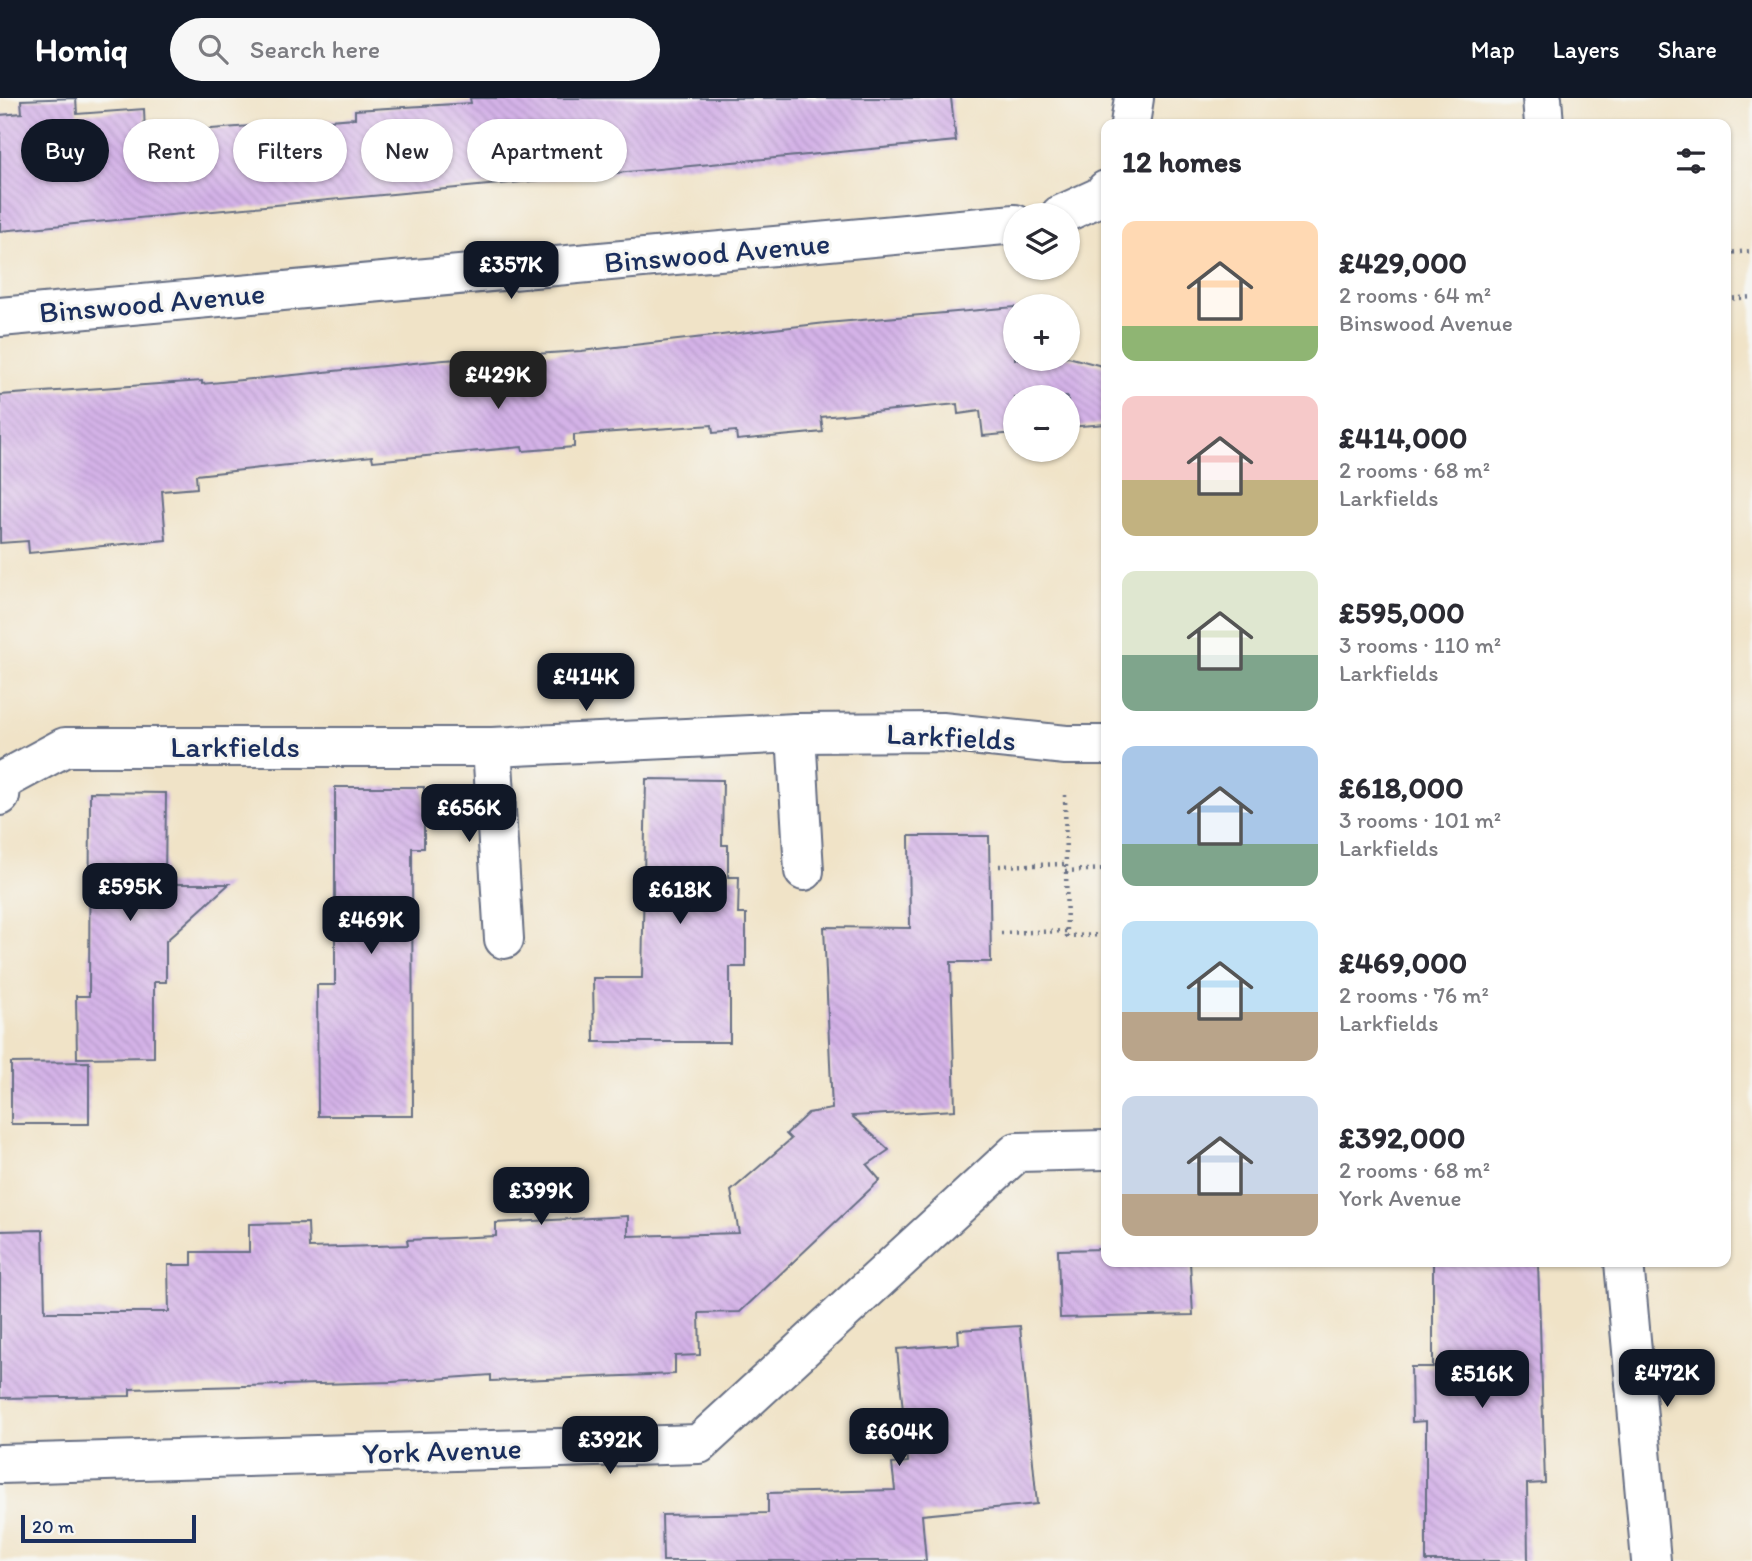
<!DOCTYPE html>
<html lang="en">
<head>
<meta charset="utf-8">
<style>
  :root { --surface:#fff; --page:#f7f7f7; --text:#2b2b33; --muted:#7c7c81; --accent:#111827 }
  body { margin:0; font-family:Itim,sans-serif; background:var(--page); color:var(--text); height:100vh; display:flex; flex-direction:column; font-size:26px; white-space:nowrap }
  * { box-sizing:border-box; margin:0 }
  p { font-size:23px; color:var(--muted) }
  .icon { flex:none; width:38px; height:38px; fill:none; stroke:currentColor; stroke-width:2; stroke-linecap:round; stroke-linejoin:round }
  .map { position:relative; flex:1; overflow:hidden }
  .drawer { position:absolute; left:1101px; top:21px; width:630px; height:1148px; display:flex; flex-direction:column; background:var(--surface); border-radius:14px; box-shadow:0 2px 5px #0004 }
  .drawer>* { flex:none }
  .banner { position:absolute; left:21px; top:21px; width:665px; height:63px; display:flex; gap:14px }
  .fabs { position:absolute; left:1003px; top:105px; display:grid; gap:14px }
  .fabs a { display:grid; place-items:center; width:77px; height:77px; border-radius:50%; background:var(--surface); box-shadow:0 2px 5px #0004; font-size:35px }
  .scale { position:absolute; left:21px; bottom:18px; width:175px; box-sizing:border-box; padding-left:7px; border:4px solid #1b2f5e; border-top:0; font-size:19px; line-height:24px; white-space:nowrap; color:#1b2f5e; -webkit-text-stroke:5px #f6f6f2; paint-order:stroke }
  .price { position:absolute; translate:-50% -60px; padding:0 16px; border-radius:14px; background:var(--accent); color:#fff; font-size:23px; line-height:46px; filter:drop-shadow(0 2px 4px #0008) }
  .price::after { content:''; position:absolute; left:50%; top:42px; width:21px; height:16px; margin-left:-10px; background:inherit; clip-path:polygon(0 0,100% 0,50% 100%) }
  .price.on { background:#222; color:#fff }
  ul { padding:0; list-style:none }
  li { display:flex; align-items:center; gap:21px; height:175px; padding:0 21px }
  li span { display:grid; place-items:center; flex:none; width:196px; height:140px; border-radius:14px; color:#555 }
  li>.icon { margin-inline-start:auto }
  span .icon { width:84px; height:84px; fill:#fffc; stroke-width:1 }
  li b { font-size:30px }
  h2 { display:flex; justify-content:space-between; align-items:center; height:84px; padding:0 21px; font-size:30px }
  .pill { padding:0 24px; border-radius:32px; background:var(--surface); box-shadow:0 2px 5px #0004; font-size:24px; line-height:63px }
  .pill.on { background:var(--accent); color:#fff }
  header { display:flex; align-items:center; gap:42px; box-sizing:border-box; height:98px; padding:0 35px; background:var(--accent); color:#fff }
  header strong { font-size:33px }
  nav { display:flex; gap:38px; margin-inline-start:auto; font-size:24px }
  .search { width:490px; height:63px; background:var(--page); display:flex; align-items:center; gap:18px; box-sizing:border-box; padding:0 24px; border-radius:38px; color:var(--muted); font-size:26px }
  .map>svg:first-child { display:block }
</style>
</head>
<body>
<header>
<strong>Homiq</strong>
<div class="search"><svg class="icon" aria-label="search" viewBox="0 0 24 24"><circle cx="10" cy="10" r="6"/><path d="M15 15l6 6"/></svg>Search here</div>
<nav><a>Map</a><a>Layers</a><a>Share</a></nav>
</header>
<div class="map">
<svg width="1752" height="1463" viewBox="0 0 1752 1463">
  <defs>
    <pattern id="building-back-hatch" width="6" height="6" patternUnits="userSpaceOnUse" patternTransform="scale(1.75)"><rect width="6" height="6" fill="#d4b2e7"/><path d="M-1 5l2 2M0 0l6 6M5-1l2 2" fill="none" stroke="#b599c9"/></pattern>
  </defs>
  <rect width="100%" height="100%" fill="#f6f6f2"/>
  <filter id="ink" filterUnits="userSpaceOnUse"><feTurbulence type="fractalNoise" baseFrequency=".0143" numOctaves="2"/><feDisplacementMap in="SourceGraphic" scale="14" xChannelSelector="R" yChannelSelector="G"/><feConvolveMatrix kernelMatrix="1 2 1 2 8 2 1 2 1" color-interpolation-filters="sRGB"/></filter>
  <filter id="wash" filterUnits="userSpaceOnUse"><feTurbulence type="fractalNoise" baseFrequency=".00686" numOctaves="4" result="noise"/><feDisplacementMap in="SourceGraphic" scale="28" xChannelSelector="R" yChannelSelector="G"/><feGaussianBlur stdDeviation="1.57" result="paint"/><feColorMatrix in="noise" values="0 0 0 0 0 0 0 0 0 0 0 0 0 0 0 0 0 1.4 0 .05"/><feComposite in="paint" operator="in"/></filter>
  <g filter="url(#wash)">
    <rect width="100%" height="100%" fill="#f0e3c7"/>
    <g id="blocks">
      <g fill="url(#building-back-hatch)">
        <path d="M 76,0 L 77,16 L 144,11 L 145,36 L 355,20 L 355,12 L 471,5 L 470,0 L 951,0 L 956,43 L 0,133 L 0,17 L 22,15 L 21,2 Z"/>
        <path d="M 1015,209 L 1015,261 L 1068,259 L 1106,269 L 1106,326 L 1068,329 L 1068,299 L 1015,299 L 1015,335 L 983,338 L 980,313 L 958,316 L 957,306 L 821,319 L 823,334 L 737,342 L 736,333 L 713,335 L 712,327 L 574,337 L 574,349 L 523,353 L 522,349 L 373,363 L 372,358 L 196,377 L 197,390 L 162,393 L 166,442 L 29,455 L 28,443 L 0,445 L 0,297 L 202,283 L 202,286 L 444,262 L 581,253 L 826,225 Z"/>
        <path d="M 646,681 L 723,682 L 722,747 L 728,747 L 728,779 L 739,779 L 738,816 L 746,816 L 746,869 L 730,869 L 730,944 L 594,944 L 593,880 L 642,880 Z"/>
        <path d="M 335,689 L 424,689 L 424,750 L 412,750 L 413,1018 L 318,1018 L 317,887 L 335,887 Z"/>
        <path d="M 90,694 L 166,695 L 165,786 L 229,786 L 166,843 L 166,884 L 154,884 L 154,959 L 77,960 L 76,898 L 89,898 Z"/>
        <path d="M 909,738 L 989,738 L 991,864 L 951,864 L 955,1012 L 852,1018 L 889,1052 L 867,1067 L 880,1082 L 740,1214 L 699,1215 L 700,1257 L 675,1258 L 675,1276 L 491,1283 L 491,1277 L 392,1284 L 130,1291 L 130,1298 L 0,1300 L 0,1133 L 43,1132 L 45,1214 L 169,1214 L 168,1167 L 192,1167 L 192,1154 L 249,1154 L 249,1126 L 308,1125 L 309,1150 L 408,1147 L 407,1142 L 496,1138 L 496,1125 L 628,1118 L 628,1138 L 739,1135 L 731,1093 L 791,1041 L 786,1036 L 808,1015 L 832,1011 L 824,829 L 910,830 Z"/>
        <path d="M 89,964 L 89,1026 L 11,1026 L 11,965 Z"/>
        <path d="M 1106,1151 L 1106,1164 L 1190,1164 L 1193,1217 L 1060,1220 L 1058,1152 Z"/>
        <path d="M 1433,1164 L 1538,1164 L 1545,1385 L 1527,1386 L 1528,1463 L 1426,1463 L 1426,1323 L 1412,1324 L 1411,1269 L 1433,1269 Z"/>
        <path d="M 1020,1228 L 1037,1406 L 922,1417 L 926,1463 L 663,1463 L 662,1417 L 768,1415 L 768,1395 L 895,1392 L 892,1366 L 908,1364 L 897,1251 L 959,1246 L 958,1232 Z"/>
      </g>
    </g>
  </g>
  <g filter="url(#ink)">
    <use href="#blocks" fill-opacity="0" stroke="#666e83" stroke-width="2"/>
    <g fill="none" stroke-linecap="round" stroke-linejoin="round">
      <defs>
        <g id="minor">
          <path d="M 1130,26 L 1134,0"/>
          <path d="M 1060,117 L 1104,97 L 1106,92"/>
          <path d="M 0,219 L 1015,126"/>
          <path d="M 796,635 L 804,773"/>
          <path d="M 492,649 L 504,841"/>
          <path d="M 0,698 L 2,683 L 65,649 L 492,649 L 796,635 L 942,634 L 1066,647 L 1106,647"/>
          <path d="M 0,1366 L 699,1346 L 1017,1054 L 1106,1052"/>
        </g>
        <g id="tertiary">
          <path d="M 1542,0 L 1544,26"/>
          <path d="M 1624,1164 L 1651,1463"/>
        </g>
      </defs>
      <use href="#minor" stroke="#666e83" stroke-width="42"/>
      <use href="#tertiary" stroke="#666e83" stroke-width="42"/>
      <g stroke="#666e83" stroke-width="4.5" stroke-dasharray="2 5" stroke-linecap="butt">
        <path d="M 1726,155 L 1752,153"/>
        <path d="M 1726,201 L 1752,199"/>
        <path d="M 1065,697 L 1067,838 L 1106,837"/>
        <path d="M 999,768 L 1065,766"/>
        <path d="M 1065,773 L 1106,771"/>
        <path d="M 1001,835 L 1066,833"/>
      </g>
      <use href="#minor" stroke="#fff" stroke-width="38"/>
      <use href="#tertiary" stroke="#fff" stroke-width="38"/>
    </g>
  </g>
  <g text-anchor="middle" stroke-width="6" stroke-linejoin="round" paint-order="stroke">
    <g font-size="30" fill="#1b2f5e" stroke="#f6f6f2">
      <text transform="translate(717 155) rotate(-5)" y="10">Binswood Avenue</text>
      <text transform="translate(152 205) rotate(-5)" y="10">Binswood Avenue</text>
      <text transform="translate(951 639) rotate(3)" y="10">Larkfields</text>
      <text x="235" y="659">Larkfields</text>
      <text transform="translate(442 1353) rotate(-2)" y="10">York Avenue</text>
    </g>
  </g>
</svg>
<div class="fabs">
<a><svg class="icon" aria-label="layers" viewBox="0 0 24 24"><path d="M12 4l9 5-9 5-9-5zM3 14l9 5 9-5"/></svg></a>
<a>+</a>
<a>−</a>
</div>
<div class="scale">20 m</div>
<b class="price" style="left:511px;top:203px">£357K</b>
<b class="price on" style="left:498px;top:313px">£429K</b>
<b class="price" style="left:586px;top:615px">£414K</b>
<b class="price" style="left:469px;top:746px">£656K</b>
<b class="price" style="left:130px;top:825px">£595K</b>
<b class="price" style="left:680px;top:828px">£618K</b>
<b class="price" style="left:371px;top:858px">£469K</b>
<b class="price" style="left:541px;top:1129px">£399K</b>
<b class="price" style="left:1667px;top:1311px">£472K</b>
<b class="price" style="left:1482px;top:1312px">£516K</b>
<b class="price" style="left:899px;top:1370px">£604K</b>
<b class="price" style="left:610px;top:1378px">£392K</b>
<div class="banner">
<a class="pill on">Buy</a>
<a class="pill">Rent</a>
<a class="pill">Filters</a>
<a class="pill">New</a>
<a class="pill">Apartment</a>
</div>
<section class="drawer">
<h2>12 homes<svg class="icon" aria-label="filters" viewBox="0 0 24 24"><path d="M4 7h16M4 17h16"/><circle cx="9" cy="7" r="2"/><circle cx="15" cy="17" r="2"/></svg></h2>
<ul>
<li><span style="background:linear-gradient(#ffd9b3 75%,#8fb573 0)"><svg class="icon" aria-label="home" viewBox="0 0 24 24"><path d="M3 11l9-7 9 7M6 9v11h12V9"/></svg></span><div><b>£429,000</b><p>2 rooms · 64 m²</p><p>Binswood Avenue</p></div></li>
<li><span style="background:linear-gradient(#f6c9c9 60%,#c2b280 0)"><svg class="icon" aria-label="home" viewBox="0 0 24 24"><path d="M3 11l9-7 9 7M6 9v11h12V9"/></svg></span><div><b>£414,000</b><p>2 rooms · 68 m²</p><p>Larkfields</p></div></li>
<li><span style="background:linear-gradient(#dfe7d0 60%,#7fa58c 0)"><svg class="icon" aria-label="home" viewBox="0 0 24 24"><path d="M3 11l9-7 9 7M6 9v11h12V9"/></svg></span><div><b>£595,000</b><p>3 rooms · 110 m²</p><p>Larkfields</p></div></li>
<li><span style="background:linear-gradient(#a9c7e8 70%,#7fa58c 0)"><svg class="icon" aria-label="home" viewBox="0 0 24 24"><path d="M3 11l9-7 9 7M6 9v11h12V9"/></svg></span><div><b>£618,000</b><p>3 rooms · 101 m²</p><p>Larkfields</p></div></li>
<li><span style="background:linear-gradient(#bfe0f5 65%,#b9a48a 0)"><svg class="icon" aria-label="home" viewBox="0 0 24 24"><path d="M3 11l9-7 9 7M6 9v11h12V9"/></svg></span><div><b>£469,000</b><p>2 rooms · 76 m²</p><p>Larkfields</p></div></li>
<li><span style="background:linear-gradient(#c9d6e8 70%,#b9a48a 0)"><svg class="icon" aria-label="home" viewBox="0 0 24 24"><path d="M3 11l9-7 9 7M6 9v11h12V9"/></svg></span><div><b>£392,000</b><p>2 rooms · 68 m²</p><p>York Avenue</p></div></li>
</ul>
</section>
</div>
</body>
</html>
